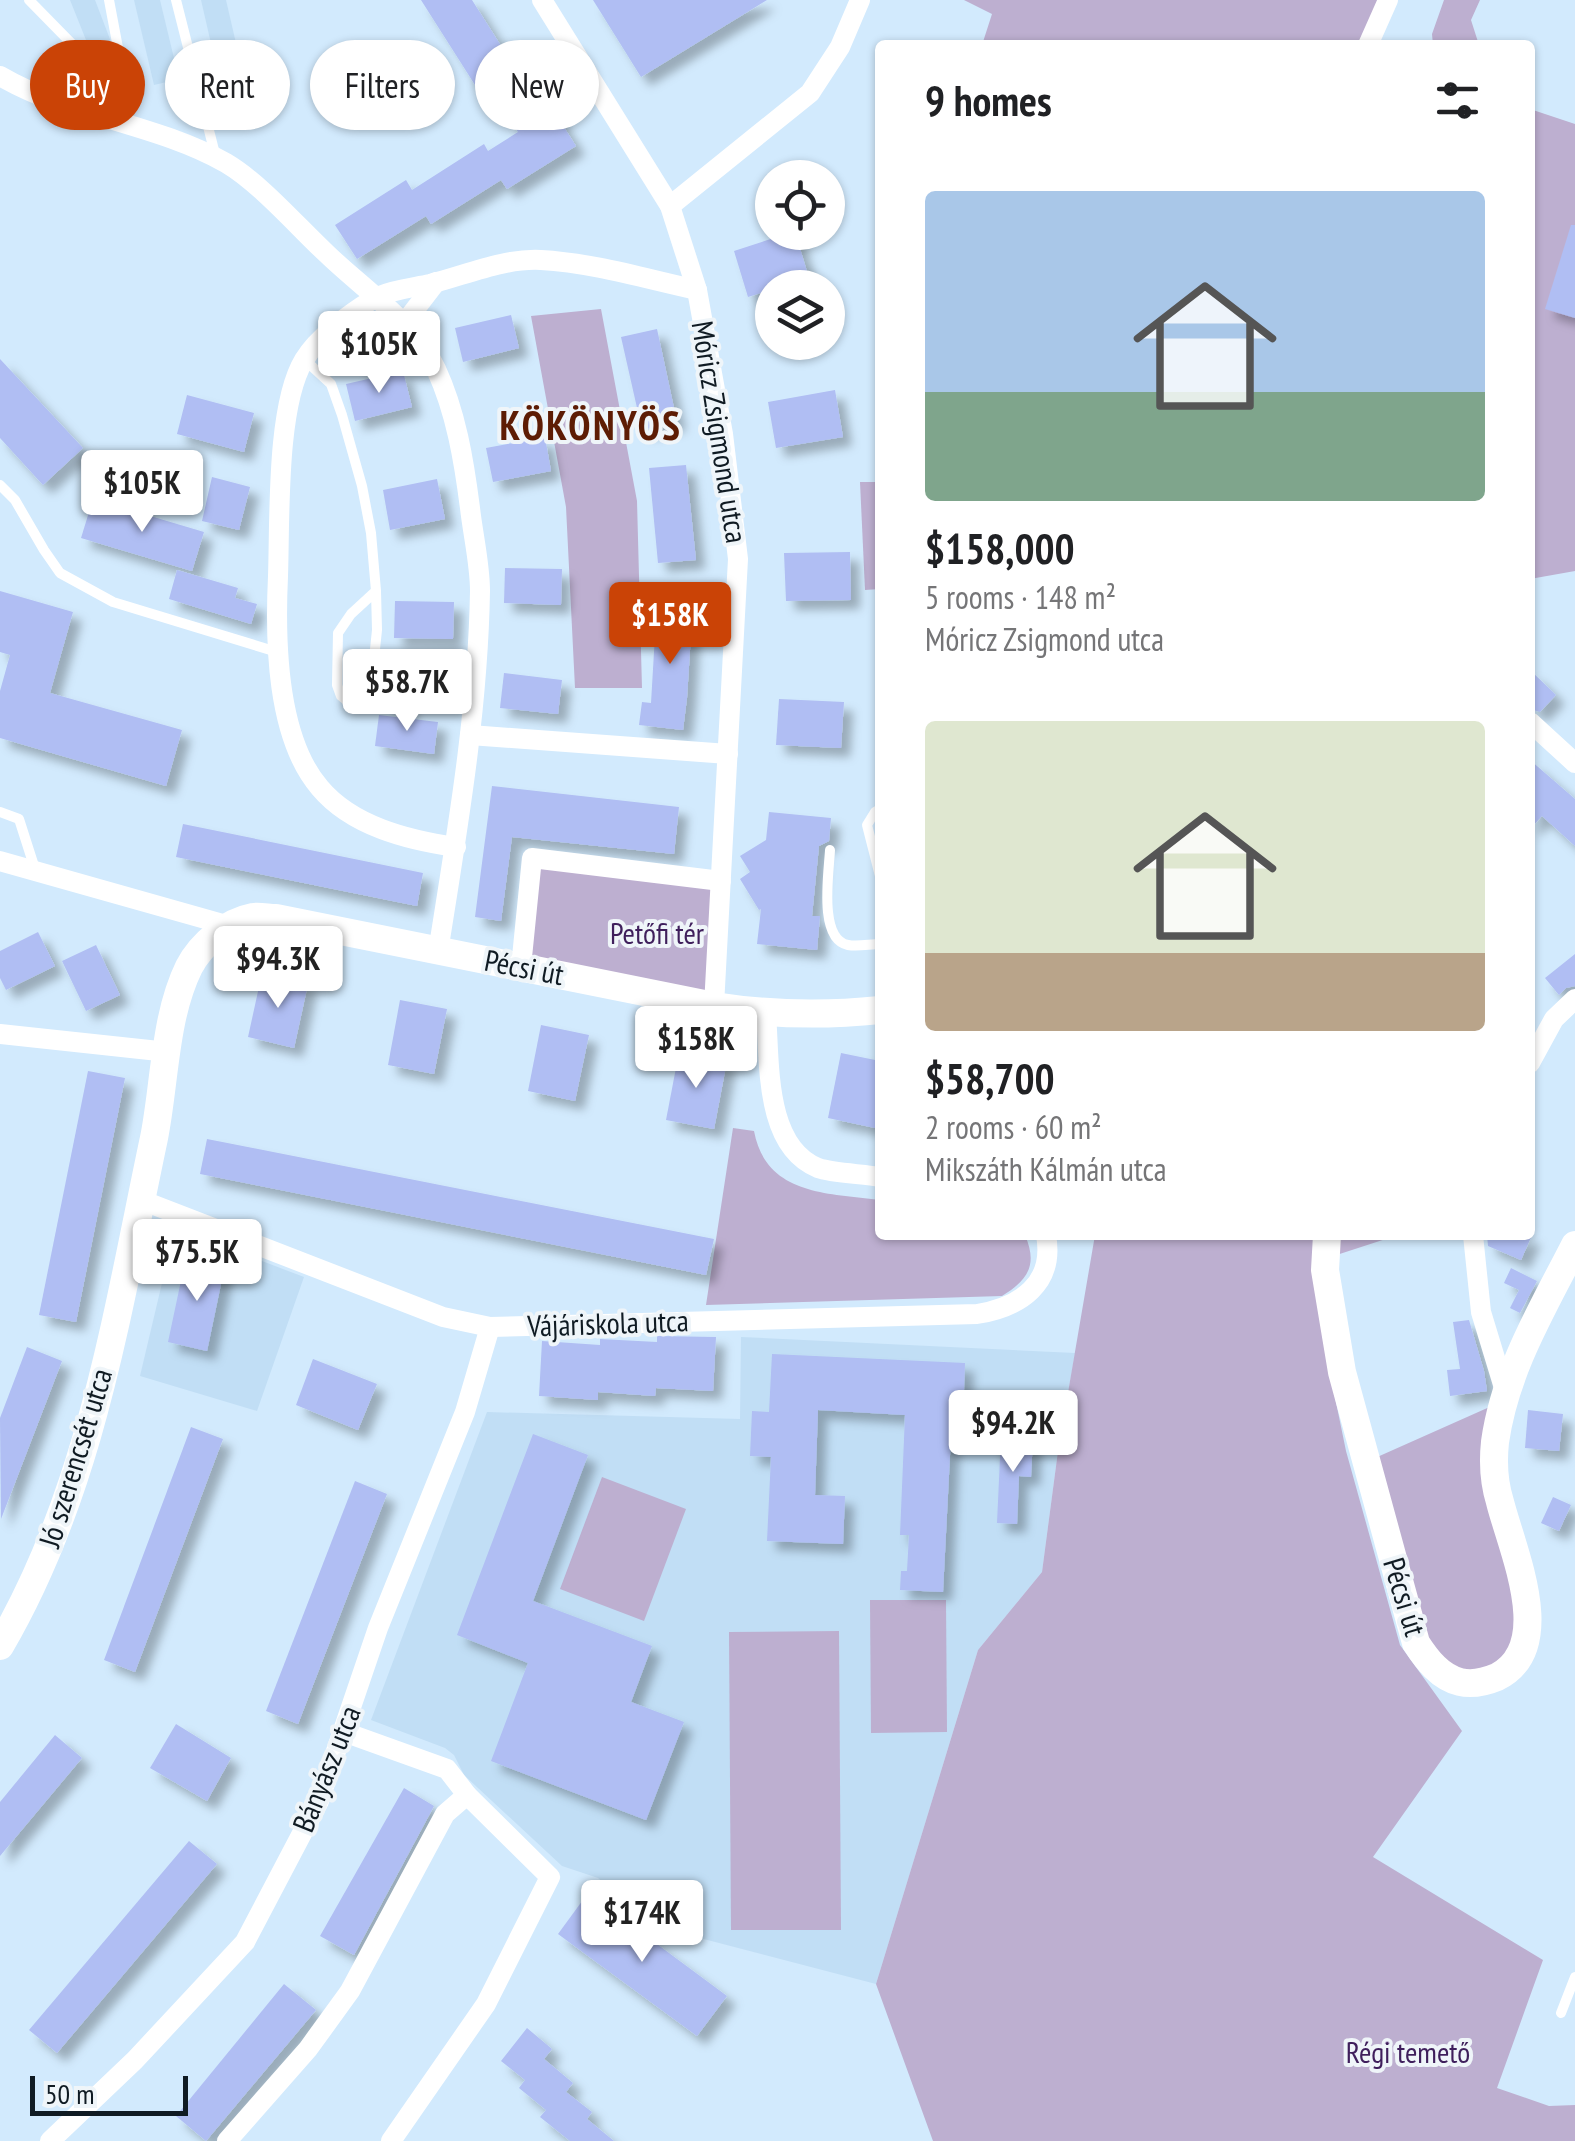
<!DOCTYPE html>
<html lang="en">
<head>
<meta charset="utf-8">
<style>
  :root { --surface:#fff; --page:#f2f2f2; --text:#202124; --muted:#757577; --accent:#ca4306 }
  body { margin:0; font-family:"PT Sans Narrow",sans-serif; background:var(--page); color:var(--text); height:100vh; display:flex; flex-direction:column; font-size:38px; white-space:nowrap }
  * { box-sizing:border-box; margin:0 }
  p { font-size:32px; color:var(--muted) }
  .icon { flex:none; width:55px; height:55px; fill:none; stroke:currentColor; stroke-width:2; stroke-linecap:round; stroke-linejoin:round }
  .map { position:relative; flex:1; overflow:hidden }
  .sheet { position:absolute; left:875px; top:40px; width:660px; height:1200px; display:flex; flex-direction:column; background:var(--surface); border-radius:10px; box-shadow:0 2px 8px #0004 }
  .sheet>* { flex:none }
  .hud { position:absolute; left:30px; top:40px; width:695px; height:90px; display:flex; gap:20px }
  .tools { position:absolute; left:755px; top:160px; display:grid; gap:20px }
  .tools a { display:grid; place-items:center; width:90px; height:90px; border-radius:50%; background:var(--surface); box-shadow:0 2px 8px #0004; font-size:50px }
  .scale { position:absolute; left:30px; bottom:25px; width:158px; box-sizing:border-box; padding-left:10px; border:5px solid #101b23; border-top:0; font-size:28px; line-height:35px; white-space:nowrap; color:#101b23; -webkit-text-stroke:8px #eff5f9; paint-order:stroke }
  .price { position:absolute; translate:-50% -85px; padding:0 22px; border-radius:10px; background:#fff; color:#222; font-size:32px; line-height:65px; filter:drop-shadow(0 2px 5px #0008) }
  .price::after { content:''; position:absolute; left:50%; top:60px; width:30px; height:22px; margin-left:-15px; background:inherit; clip-path:polygon(0 0,100% 0,50% 100%) }
  .price.on { background:var(--accent); color:#fff }
  ul { padding:0; list-style:none }
  li { display:grid; align-content:center; gap:20px; height:530px; padding:0 50px }
  li span { display:grid; place-items:center; height:310px; border-radius:10px; color:#555 }
  li>.icon { margin-inline-start:auto }
  span .icon { width:180px; height:180px; fill:#fffc; stroke-width:1 }
  li b { font-size:42px }
  h2 { display:flex; justify-content:space-between; align-items:center; height:120px; padding:0 50px; font-size:42px }
  .chip { padding:0 35px; border-radius:45px; background:var(--surface); box-shadow:0 2px 8px #0004; font-size:35px; line-height:90px }
  .chip.on { background:var(--accent); color:#fff }
  .map>svg:first-child { display:block }
</style>
</head>
<body>
<div class="map">
<svg width="1575" height="2141" viewBox="0 0 1575 2141">
  <defs>
    <filter id="shadow"><feDropShadow dx="9" dy="9" stdDeviation="5" flood-color="#0004"/></filter>
  </defs>
  <rect width="100%" height="100%" fill="#d2eafd"/>
  <g fill="#c1def5">
    <path d="M 70,0 L 95,0 L 113,47 L 92,55 Z"/>
    <path d="M 134,0 L 160,0 L 179,79 L 154,85 Z"/>
    <path d="M 201,0 L 226,0 L 245,82 L 221,87 Z"/>
    <path d="M 175,1228 L 304,1277 L 257,1411 L 140,1376 Z"/>
    <path d="M 741,1337 L 1075,1353 L 1058,1451 L 1042,1572 L 978,1650 L 876,1984 L 650,1925 L 598,1878 L 562,1866 L 464,1775 L 454,1755 L 445,1748 L 371,1720 L 487,1412 L 740,1419 Z"/>
  </g>
  <g fill="#bdafd0">
    <path d="M 964,0 L 1382,0 L 1357,45 L 982,45 L 992,14 Z"/>
    <path d="M 1444,0 L 1480,0 L 1471,20 L 1479,45 L 1433,45 L 1432,34 Z"/>
    <path d="M 1530,109 L 1575,124 L 1575,571 L 1530,579 Z"/>
    <path d="M 601,309 L 637,501 L 642,688 L 575,688 L 566,507 L 531,316 Z"/>
    <path d="M 860,482 L 880,482 L 880,589 L 865,590 Z"/>
    <path d="M 532,858 L 721,881 L 714,1006 L 521,967 Z"/>
    <path d="M 733,1128 L 754,1131 C 766,1195 827,1193 880,1200 L 880,1235 L 1025,1235 C 1038,1265 1028,1280 1002,1296 L 706,1305 Z"/>
    <path d="M 1095,1235 L 1398,1235 L 1312,1263 L 1323,1339 L 1346,1451 L 1400,1645 L 1462,1731 L 1373,1857 L 1543,1960 L 1497,2088 L 1549,2106 L 1575,2105 L 1575,2141 L 933,2141 L 876,1984 L 978,1650 L 1042,1572 L 1058,1451 Z"/>
    <path d="M 1503,1401 L 1496,1439 L 1529,1626 L 1479,1684 L 1416,1643 L 1366,1462 Z"/>
    <path d="M 602,1477 L 686,1509 L 644,1621 L 560,1589 Z"/>
    <path d="M 870,1600 L 946,1600 L 947,1732 L 871,1733 Z"/>
    <path d="M 839,1631 L 841,1930 L 731,1930 L 729,1632 Z"/>
  </g>
  <g fill="#b0bef3" filter="url(#shadow)">
    <path d="M 421,0 L 472,0 L 510,60 L 518,55 L 576,146 L 507,189 L 501,180 L 431,224 L 426,216 L 357,259 L 335,225 L 406,180 L 412,190 L 484,144 L 488,151 L 518,132 L 485,79 L 475,85 Z"/>
    <path d="M 593,0 L 767,0 L 641,77 Z"/>
    <path d="M 1571,225 L 1575,225 L 1575,318 L 1545,309 Z"/>
    <path d="M 792,232 L 795,232 L 809,278 L 748,297 L 734,251 Z"/>
    <path d="M 511,315 L 519,348 L 463,362 L 455,328 Z"/>
    <path d="M 657,329 L 677,422 L 642,430 L 621,337 Z"/>
    <path d="M 0,359 L 83,448 L 43,485 L 0,438 Z"/>
    <path d="M 403,371 L 412,407 L 355,421 L 346,384 Z"/>
    <path d="M 835,390 L 843,437 L 776,448 L 768,402 Z"/>
    <path d="M 187,395 L 254,413 L 244,452 L 177,434 Z"/>
    <path d="M 545,437 L 551,471 L 493,482 L 486,448 Z"/>
    <path d="M 686,465 L 696,560 L 658,563 L 649,468 Z"/>
    <path d="M 212,477 L 250,487 L 239,530 L 202,521 Z"/>
    <path d="M 437,479 L 445,519 L 390,530 L 383,490 Z"/>
    <path d="M 93,499 L 204,532 L 192,571 L 81,538 Z"/>
    <path d="M 850,552 L 851,600 L 786,601 L 784,553 Z"/>
    <path d="M 505,568 L 562,569 L 561,605 L 504,603 Z"/>
    <path d="M 177,570 L 238,588 L 235,598 L 257,604 L 251,624 L 169,599 Z"/>
    <path d="M 0,591 L 73,612 L 50,693 L 182,730 L 166,786 L 0,738 L 0,691 L 10,655 L 0,652 Z"/>
    <path d="M 395,601 L 454,602 L 453,639 L 394,638 Z"/>
    <path d="M 657,601 L 693,603 L 687,698 L 683,730 L 639,725 L 642,702 L 651,703 Z"/>
    <path d="M 1530,670 L 1556,695 L 1540,712 L 1530,709 Z"/>
    <path d="M 504,673 L 562,680 L 558,714 L 500,708 Z"/>
    <path d="M 779,699 L 844,702 L 841,748 L 776,745 Z"/>
    <path d="M 379,715 L 438,722 L 434,754 L 375,746 Z"/>
    <path d="M 1530,760 L 1575,799 L 1575,846 L 1542,816 L 1530,829 Z"/>
    <path d="M 492,786 L 679,807 L 674,854 L 512,837 L 501,921 L 475,917 Z"/>
    <path d="M 769,812 L 831,818 L 829,841 L 819,846 L 812,916 L 820,916 L 817,950 L 757,944 L 761,909 L 759,910 L 740,879 L 750,872 L 740,856 L 766,840 Z"/>
    <path d="M 183,824 L 423,873 L 417,906 L 176,857 Z"/>
    <path d="M 38,932 L 55,966 L 6,990 L 0,978 L 0,951 Z"/>
    <path d="M 96,945 L 120,995 L 86,1011 L 62,961 Z"/>
    <path d="M 1575,954 L 1575,986 L 1566,988 L 1559,995 L 1545,978 Z"/>
    <path d="M 262,973 L 308,984 L 294,1048 L 248,1037 Z"/>
    <path d="M 400,1000 L 447,1009 L 434,1074 L 388,1065 Z"/>
    <path d="M 541,1025 L 589,1035 L 575,1101 L 528,1091 Z"/>
    <path d="M 679,1052 L 727,1061 L 714,1129 L 666,1120 Z"/>
    <path d="M 841,1053 L 880,1061 L 880,1103 L 875,1128 L 828,1118 Z"/>
    <path d="M 88,1071 L 125,1078 L 76,1322 L 39,1315 Z"/>
    <path d="M 207,1139 L 714,1239 L 706,1275 L 200,1174 Z"/>
    <path d="M 1487,1235 L 1532,1235 L 1521,1260 L 1488,1246 Z"/>
    <path d="M 186,1257 L 225,1265 L 207,1351 L 168,1342 Z"/>
    <path d="M 1511,1268 L 1537,1281 L 1520,1313 L 1510,1308 L 1519,1290 L 1504,1283 Z"/>
    <path d="M 1469,1320 L 1484,1371 L 1487,1391 L 1450,1396 L 1447,1370 L 1460,1369 L 1453,1322 Z"/>
    <path d="M 657,1336 L 716,1337 L 713,1391 L 656,1388 L 655,1396 L 598,1392 L 598,1400 L 539,1396 L 542,1341 L 600,1345 L 600,1339 L 657,1342 Z"/>
    <path d="M 27,1347 L 62,1361 L 1,1519 L 0,1418 Z"/>
    <path d="M 772,1354 L 965,1363 L 963,1418 L 952,1417 L 943,1592 L 900,1590 L 901,1571 L 907,1571 L 909,1535 L 900,1535 L 905,1415 L 818,1410 L 815,1495 L 845,1496 L 843,1544 L 767,1541 L 771,1457 L 750,1456 L 752,1411 L 769,1412 Z"/>
    <path d="M 313,1359 L 377,1384 L 358,1430 L 296,1405 Z"/>
    <path d="M 1528,1410 L 1563,1414 L 1559,1451 L 1525,1448 Z"/>
    <path d="M 191,1427 L 223,1439 L 135,1672 L 104,1660 Z"/>
    <path d="M 533,1434 L 588,1455 L 533,1601 L 652,1646 L 631,1702 L 684,1722 L 646,1820 L 491,1761 L 528,1663 L 457,1635 Z"/>
    <path d="M 1001,1436 L 1033,1438 L 1031,1477 L 1019,1476 L 1017,1524 L 997,1523 Z"/>
    <path d="M 355,1481 L 387,1494 L 298,1724 L 266,1711 Z"/>
    <path d="M 1553,1497 L 1571,1505 L 1559,1531 L 1541,1523 Z"/>
    <path d="M 176,1724 L 231,1758 L 207,1801 L 150,1768 Z"/>
    <path d="M 55,1735 L 82,1758 L 0,1856 L 0,1802 Z"/>
    <path d="M 404,1788 L 434,1806 L 354,1955 L 320,1936 Z"/>
    <path d="M 189,1841 L 217,1864 L 57,2053 L 29,2030 Z"/>
    <path d="M 588,1893 L 727,1996 L 697,2036 L 558,1934 Z"/>
    <path d="M 284,1984 L 316,2010 L 206,2141 L 176,2116 Z"/>
    <path d="M 527,2028 L 552,2049 L 544,2059 L 573,2083 L 566,2092 L 592,2112 L 587,2119 L 614,2141 L 570,2141 L 540,2117 L 546,2110 L 519,2088 L 525,2080 L 501,2061 Z"/>
  </g>
  <g fill="none" stroke-linecap="round" stroke-linejoin="round">
    <g stroke="#fff" stroke-width="10">
      <path d="M 29,0 L 123,96"/>
      <path d="M 109,0 L 125,85 L 120,122"/>
      <path d="M 176,0 L 216,158"/>
      <path d="M 305,360 L 331,384 L 342,415 L 362,486 L 371,533 L 376,591 L 377,630 L 370,697 L 362,703 L 352,705 L 341,696 L 337,685 L 338,633 L 351,614 L 376,591"/>
      <path d="M 0,485 L 15,500 L 44,550 L 60,573 L 113,602 L 277,652"/>
      <path d="M 880,809 L 875,812 L 867,825 L 880,876"/>
      <path d="M 0,812 L 19,819 L 35,869"/>
      <path d="M 830,850 C 829,872 818,939 848,945 C 858,947 870,944 880,944"/>
      <path d="M 1561,2013 L 1575,1977"/>
    </g>
    <g stroke="#fff" stroke-width="20">
      <path d="M 542,0 L 670,206 L 697,290 L 723,434 L 738,559 L 714,1006"/>
      <path d="M 1368,45 L 1388,0"/>
      <path d="M 0,76 C 70,117 155,123 226,163 C 260,183 297,226 327,254 C 363,289 414,322 436,369 C 456,412 464,461 470,508 C 473,535 480,564 480,591 C 478,712 457,832 438,952"/>
      <path d="M 670,206 L 810,93 L 840,47 L 860,0"/>
      <path d="M 403,325 L 436,282"/>
      <path d="M 1530,722 L 1575,763"/>
      <path d="M 470,735 L 728,754"/>
      <path d="M 456,847 C 407,840 352,826 320,788 C 276,737 275,640 278,576 C 280,520 276,406 304,360 C 317,338 350,313 372,300 C 388,290 412,288 430,284 C 466,275 504,258 541,260 C 594,263 646,279 697,290"/>
      <path d="M 0,861 L 230,926"/>
      <path d="M 521,967 L 532,858 L 721,881"/>
      <path d="M 766,1014 C 770,1062 764,1146 818,1168 C 832,1173 864,1174 880,1177"/>
      <path d="M 0,1034 L 168,1052"/>
      <path d="M 1530,1063 L 1554,1019 L 1575,999"/>
      <path d="M 141,1200 L 443,1317 L 490,1327 L 977,1314 C 1020,1307 1055,1284 1046,1235"/>
      <path d="M 1473,1235 L 1481,1312 L 1505,1391"/>
      <path d="M 344,1732 L 447,1769 L 467,1795 L 550,1877 L 486,2004 L 391,2141"/>
      <path d="M 50,2141 L 135,2060 L 245,1942 L 319,1801 L 378,1628 L 465,1412 L 490,1327"/>
      <path d="M 227,2141 L 308,2049 L 350,1991 L 445,1814 L 467,1795"/>
    </g>
    <g stroke="#fff" stroke-width="28">
      <path d="M 1327,1235 L 1325,1270 L 1342,1372 L 1416,1643 C 1427,1660 1440,1677 1460,1682 C 1473,1685 1485,1682 1497,1677 C 1557,1647 1512,1550 1500,1502 C 1494,1483 1493,1461 1495,1442 C 1505,1370 1543,1308 1575,1245"/>
      <path d="M 0,1646 C 91,1490 117,1312 154,1138 C 165,1083 164,1018 189,967 C 201,944 227,922 253,917 C 260,916 269,918 276,918 L 714,1006 C 771,1015 822,1016 880,1010"/>
    </g>
  </g>
  <g text-anchor="middle" stroke-width="8" stroke-linejoin="round" paint-order="stroke">
    <g font-size="30" fill="#101b23" stroke="#eff5f9">
      <text transform="translate(719 432) rotate(81)" y="10">Móricz Zsigmond utca</text>
      <text transform="translate(524 968) rotate(11)" y="10">Pécsi út</text>
      <text transform="translate(608 1324) rotate(-2)" y="10">Vájáriskola utca</text>
      <text transform="translate(76 1458) rotate(-73)" y="10">Jó szerencsét utca</text>
      <text transform="translate(1404 1597) rotate(73)" y="10">Pécsi út</text>
      <text transform="translate(327 1769) rotate(-68)" y="10">Bányász utca</text>
    </g>
    <g font-size="30" fill="#3f1f5c" stroke="#eff5f9">
      <text x="657" y="944">Petőfi tér</text>
      <text x="1408" y="2063">Régi temető</text>
    </g>
    <g font-size="40" font-weight="bold" letter-spacing="2.5" fill="#5d1c04" stroke="#eff5f9">
      <text x="591" y="440">KÖKÖNYÖS</text>
    </g>
  </g>
</svg>
<div class="tools">
<a><svg class="icon" aria-label="locate" viewBox="0 0 24 24"><circle cx="12" cy="12" r="6"/><path d="M12 2v4M12 18v4M2 12h4M18 12h4"/></svg></a>
<a><svg class="icon" aria-label="layers" viewBox="0 0 24 24"><path d="M12 4l9 5-9 5-9-5zM3 14l9 5 9-5"/></svg></a>
</div>
<div class="scale">50 m</div>
<b class="price" style="left:379px;top:396px">$105K</b>
<b class="price" style="left:142px;top:535px">$105K</b>
<b class="price on" style="left:670px;top:667px">$158K</b>
<b class="price" style="left:407px;top:734px">$58.7K</b>
<b class="price" style="left:278px;top:1011px">$94.3K</b>
<b class="price" style="left:696px;top:1091px">$158K</b>
<b class="price" style="left:197px;top:1304px">$75.5K</b>
<b class="price" style="left:1013px;top:1475px">$94.2K</b>
<b class="price" style="left:642px;top:1965px">$174K</b>
<div class="hud">
<a class="chip on">Buy</a>
<a class="chip">Rent</a>
<a class="chip">Filters</a>
<a class="chip">New</a>
</div>
<section class="sheet">
<h2>9 homes<svg class="icon" aria-label="filters" viewBox="0 0 24 24"><path d="M4 7h16M4 17h16"/><circle cx="9" cy="7" r="2"/><circle cx="15" cy="17" r="2"/></svg></h2>
<ul>
<li><span style="background:linear-gradient(#a9c7e8 65%,#7fa58c 0)"><svg class="icon" aria-label="home" viewBox="0 0 24 24"><path d="M3 11l9-7 9 7M6 9v11h12V9"/></svg></span><div><b>$158,000</b><p>5 rooms · 148 m²</p><p>Móricz Zsigmond utca</p></div></li>
<li><span style="background:linear-gradient(#dfe7d0 75%,#b9a48a 0)"><svg class="icon" aria-label="home" viewBox="0 0 24 24"><path d="M3 11l9-7 9 7M6 9v11h12V9"/></svg></span><div><b>$58,700</b><p>2 rooms · 60 m²</p><p>Mikszáth Kálmán utca</p></div></li>
</ul>
</section>
</div>
</body>
</html>
